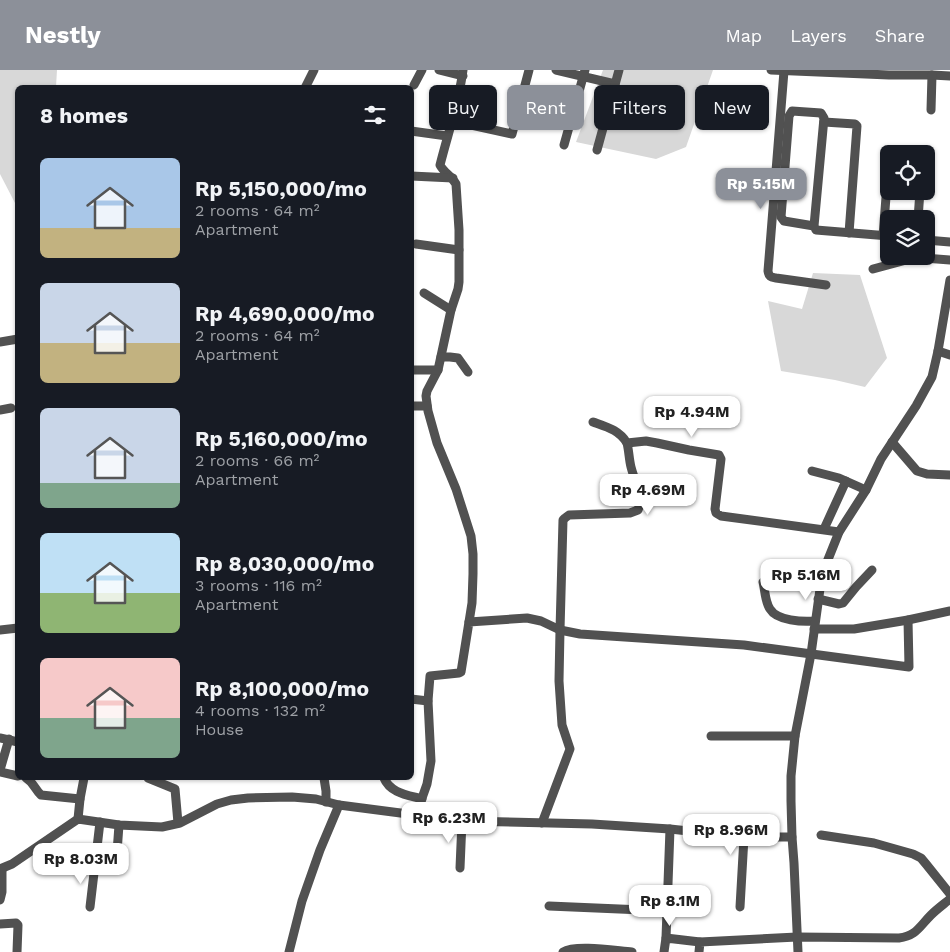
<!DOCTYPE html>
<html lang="en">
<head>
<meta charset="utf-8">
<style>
  :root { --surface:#171b24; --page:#242831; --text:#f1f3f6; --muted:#9ea1a6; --accent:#8c9099 }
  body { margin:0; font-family:"Work Sans",sans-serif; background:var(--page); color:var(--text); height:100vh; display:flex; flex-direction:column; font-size:19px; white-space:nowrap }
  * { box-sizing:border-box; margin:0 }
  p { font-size:16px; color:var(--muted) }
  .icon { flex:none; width:28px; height:28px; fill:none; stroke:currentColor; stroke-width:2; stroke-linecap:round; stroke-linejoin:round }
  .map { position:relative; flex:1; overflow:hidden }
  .drawer { position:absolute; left:15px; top:15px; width:399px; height:695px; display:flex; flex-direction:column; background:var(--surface); border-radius:8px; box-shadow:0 1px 4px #0004 }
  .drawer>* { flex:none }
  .hud { position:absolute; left:429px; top:15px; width:446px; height:45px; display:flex; gap:10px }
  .controls { position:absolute; left:880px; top:75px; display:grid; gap:10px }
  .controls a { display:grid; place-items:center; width:55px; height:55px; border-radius:8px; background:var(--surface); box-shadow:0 1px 4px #0004; font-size:25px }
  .price { position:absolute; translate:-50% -42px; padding:0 11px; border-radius:10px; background:#fff; color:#222; font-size:16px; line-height:32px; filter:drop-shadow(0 1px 2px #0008) }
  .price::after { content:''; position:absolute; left:50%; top:30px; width:15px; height:11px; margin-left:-8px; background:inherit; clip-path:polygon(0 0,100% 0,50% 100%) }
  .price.active { background:var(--accent); color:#fff }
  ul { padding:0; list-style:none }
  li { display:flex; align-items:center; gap:15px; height:125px; padding:0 25px }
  li span { display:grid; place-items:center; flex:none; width:140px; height:100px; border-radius:8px; color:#555 }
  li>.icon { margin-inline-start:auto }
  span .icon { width:60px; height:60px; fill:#fffc; stroke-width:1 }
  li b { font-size:21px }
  h2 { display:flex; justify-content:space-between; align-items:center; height:60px; padding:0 25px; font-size:21px }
  .tag { padding:0 18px; border-radius:8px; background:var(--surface); box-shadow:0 1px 4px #0004; font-size:18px; line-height:45px }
  .tag.active { background:var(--accent); color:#fff }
  header { display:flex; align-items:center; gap:30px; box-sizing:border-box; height:70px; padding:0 25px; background:var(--accent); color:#fff }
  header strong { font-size:24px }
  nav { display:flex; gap:28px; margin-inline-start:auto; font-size:18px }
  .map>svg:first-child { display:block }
</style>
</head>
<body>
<header>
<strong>Nestly</strong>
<nav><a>Map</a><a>Layers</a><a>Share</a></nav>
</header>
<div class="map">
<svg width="950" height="882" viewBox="0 0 950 882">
  <rect width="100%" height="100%" fill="#fff"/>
  <g fill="#d8d8d8">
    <path d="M 0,0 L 57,0 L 56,17 L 18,18 L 17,133 L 15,133 L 0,104 Z"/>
    <path d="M 603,0 L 713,0 L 686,77 L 656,89 L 576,72 Z"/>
    <path d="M 813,203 L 860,205 L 887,288 L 865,317 L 835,310 L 781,301 L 768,231 L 802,239 Z"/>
  </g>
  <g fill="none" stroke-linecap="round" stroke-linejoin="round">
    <g stroke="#515151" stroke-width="9">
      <path d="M 439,0 L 463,6"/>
      <path d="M 463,0 C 459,32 448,63 440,95 C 444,103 451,105 456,114 L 459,160 L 459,212 L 458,219 L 451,240 L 438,300 L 427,321 L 426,326 L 428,341 L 437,373 L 456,419 L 471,466 L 473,484 L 473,504 L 472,533 L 469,552"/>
      <path d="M 556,0 L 615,14"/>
      <path d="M 771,0 L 889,5 L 932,5 L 950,6"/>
      <path d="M 784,1 L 768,201 C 769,207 771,207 776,208 L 826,215"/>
      <path d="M 414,15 L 422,0"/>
      <path d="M 305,18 L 314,0"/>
      <path d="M 931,40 L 932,5"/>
      <path d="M 453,51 L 512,64 L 529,0"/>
      <path d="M 824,52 L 855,54 L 857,56 L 849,163"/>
      <path d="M 411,61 L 447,66"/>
      <path d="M 564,75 L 585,0"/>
      <path d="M 597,80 L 619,0"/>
      <path d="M 411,106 L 453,108"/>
      <path d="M 918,149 L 920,121"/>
      <path d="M 814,156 L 824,48 L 821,43 L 792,41 L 789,46 L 781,147 L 784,151 L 814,156 L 816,160 L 889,166"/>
      <path d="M 883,166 L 889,88"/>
      <path d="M 926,170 L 950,172"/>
      <path d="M 416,174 L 459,180"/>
      <path d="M 873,199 L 910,189 L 924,188 L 950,190"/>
      <path d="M 424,223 L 451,240"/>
      <path d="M 0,272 L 18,269"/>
      <path d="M 938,281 L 950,285"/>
      <path d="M 441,287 L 450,287 L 458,288 L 468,302"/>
      <path d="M 411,300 L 438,300"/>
      <path d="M 411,336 L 427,336"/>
      <path d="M 0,340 L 11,338"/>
      <path d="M 593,352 C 607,357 619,360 627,373 L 646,371 L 657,373 L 689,380 L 719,385 L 721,389 L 715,439 L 716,443 L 721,446 L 839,462"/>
      <path d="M 892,372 L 917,401 L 927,404 L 950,405"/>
      <path d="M 812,401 L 839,408 L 866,420"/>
      <path d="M 824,459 L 846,411"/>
      <path d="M 763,512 C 765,520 765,532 770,539 C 777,551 803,552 815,551"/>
      <path d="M 818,529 L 839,534 L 843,533 L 856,517 L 872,500"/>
      <path d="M 814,559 L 854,559 L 908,550 L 950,541"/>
      <path d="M 0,560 L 18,558"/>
      <path d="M 411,629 L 428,631 L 430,606 L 459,603 L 461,602 L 469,552 L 527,548 L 541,551 L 560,560 L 580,564 L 744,575 L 909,597 L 908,550"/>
      <path d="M 711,666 L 795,666"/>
      <path d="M 0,668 L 18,672"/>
      <path d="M 0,700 L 9,669"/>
      <path d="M 0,702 L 18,706"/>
      <path d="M 26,708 C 34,713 34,718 41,725 L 80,729"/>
      <path d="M 148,708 L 175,719 L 178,753"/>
      <path d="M 324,708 L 326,721 L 326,732"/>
      <path d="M 384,708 C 390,723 408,725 422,729"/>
      <path d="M 416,745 L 427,714 L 431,691 L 428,631"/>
      <path d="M 78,749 L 80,729 L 84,708"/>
      <path d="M 542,753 L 570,679 L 562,655 L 559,611 L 560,560 L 563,450 L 565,448 L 569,445 L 630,443 L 638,440 C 643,428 634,409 631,397 C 629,389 629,381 627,373"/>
      <path d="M 821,765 L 874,773 L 913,784 L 921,788 L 926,794 L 950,824"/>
      <path d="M 116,796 L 119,755"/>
      <path d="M 460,798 L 462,751"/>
      <path d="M 0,799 L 12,794 L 78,749 L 119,755 L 162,757 L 180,753 L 217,734 L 231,730 L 248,728 L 292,727 L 316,729 L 339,735 L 462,751 L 592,754 L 670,759 L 744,767 L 792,767"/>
      <path d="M 0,830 L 2,822 L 2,799"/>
      <path d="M 549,836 L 666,841"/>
      <path d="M 90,837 L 100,752"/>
      <path d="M 740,837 L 744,767"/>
      <path d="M 0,854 L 16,853 L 18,855 L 17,882"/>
      <path d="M 666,868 L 670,759"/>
      <path d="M 289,882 L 302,831 L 320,780 L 339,735"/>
      <path d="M 563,882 C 576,874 617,881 632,882"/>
      <path d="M 664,882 L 666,868 L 700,872"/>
      <path d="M 699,882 L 700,872 L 797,867 L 899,868 C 916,866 919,857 931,845 C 937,839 944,834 950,829"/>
      <path d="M 798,882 L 794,793 L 792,767 L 791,731 L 791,706 L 795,666 L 811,584 L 820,519 L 825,497 L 839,462 L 866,420 L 881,389 L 916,336 L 932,307 L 938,281 L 950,210"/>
    </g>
  </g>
</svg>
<div class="controls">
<a><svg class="icon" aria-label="locate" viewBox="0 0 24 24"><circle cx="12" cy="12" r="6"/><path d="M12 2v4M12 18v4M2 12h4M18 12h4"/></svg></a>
<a><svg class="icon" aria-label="layers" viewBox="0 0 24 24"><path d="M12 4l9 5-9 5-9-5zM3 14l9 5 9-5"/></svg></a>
</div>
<b class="price active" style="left:761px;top:140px">Rp 5.15M</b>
<b class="price" style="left:692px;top:368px">Rp 4.94M</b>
<b class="price" style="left:648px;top:446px">Rp 4.69M</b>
<b class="price" style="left:806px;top:531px">Rp 5.16M</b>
<b class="price" style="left:449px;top:774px">Rp 6.23M</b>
<b class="price" style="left:731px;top:786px">Rp 8.96M</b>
<b class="price" style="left:81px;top:815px">Rp 8.03M</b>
<b class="price" style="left:670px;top:857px">Rp 8.1M</b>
<div class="hud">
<a class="tag">Buy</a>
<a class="tag active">Rent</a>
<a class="tag">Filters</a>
<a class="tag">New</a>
</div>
<section class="drawer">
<h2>8 homes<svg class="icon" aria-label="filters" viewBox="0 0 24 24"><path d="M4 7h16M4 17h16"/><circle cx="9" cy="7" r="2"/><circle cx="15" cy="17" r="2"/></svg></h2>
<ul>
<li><span style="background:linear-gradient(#a9c7e8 70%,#c2b280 0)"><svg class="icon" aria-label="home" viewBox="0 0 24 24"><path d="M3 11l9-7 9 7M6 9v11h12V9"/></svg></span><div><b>Rp 5,150,000/mo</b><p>2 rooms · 64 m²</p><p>Apartment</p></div></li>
<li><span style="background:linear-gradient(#c9d6e8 60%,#c2b280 0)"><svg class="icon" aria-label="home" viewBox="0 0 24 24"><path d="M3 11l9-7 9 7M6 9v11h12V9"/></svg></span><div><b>Rp 4,690,000/mo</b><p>2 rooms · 64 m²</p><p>Apartment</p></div></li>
<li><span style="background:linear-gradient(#c9d6e8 75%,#7fa58c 0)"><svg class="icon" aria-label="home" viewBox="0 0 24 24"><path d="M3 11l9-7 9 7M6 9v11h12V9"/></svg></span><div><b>Rp 5,160,000/mo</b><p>2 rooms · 66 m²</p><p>Apartment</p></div></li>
<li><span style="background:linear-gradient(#bfe0f5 60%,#8fb573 0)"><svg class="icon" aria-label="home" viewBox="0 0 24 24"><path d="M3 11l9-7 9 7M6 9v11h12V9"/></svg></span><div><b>Rp 8,030,000/mo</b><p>3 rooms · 116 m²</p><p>Apartment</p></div></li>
<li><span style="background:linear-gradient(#f6c9c9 60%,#7fa58c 0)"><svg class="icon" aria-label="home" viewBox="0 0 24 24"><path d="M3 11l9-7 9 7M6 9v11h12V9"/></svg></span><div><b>Rp 8,100,000/mo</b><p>4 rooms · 132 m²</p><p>House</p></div></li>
</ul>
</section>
</div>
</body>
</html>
